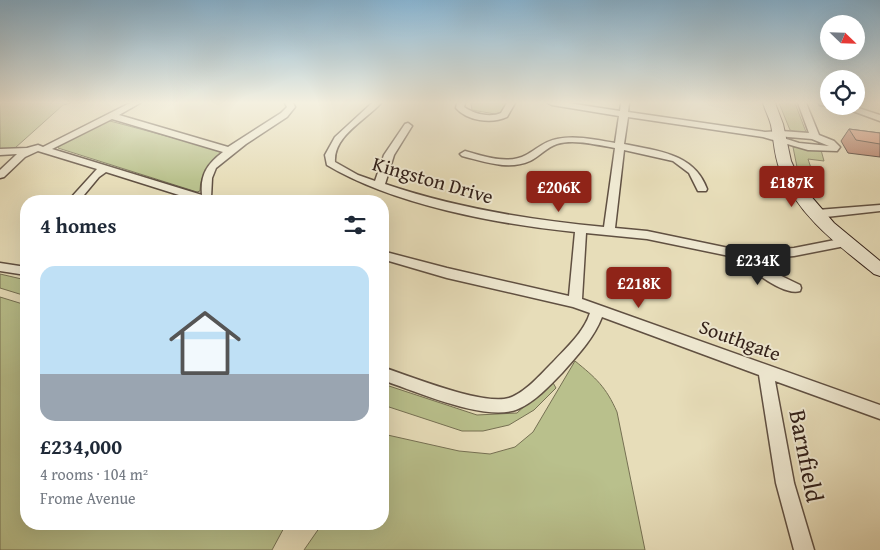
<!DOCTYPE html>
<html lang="en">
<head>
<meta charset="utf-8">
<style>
  :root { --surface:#fff; --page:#f2f2f3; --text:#1f2937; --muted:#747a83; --line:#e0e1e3; --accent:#8f2418 }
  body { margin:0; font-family:"Gentium Book Plus",serif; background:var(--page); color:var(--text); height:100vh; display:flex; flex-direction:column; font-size:19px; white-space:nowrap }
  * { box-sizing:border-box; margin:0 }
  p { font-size:16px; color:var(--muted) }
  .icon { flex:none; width:28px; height:28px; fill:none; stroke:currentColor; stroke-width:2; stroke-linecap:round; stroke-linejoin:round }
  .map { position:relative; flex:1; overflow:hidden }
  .details { position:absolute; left:20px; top:195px; width:369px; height:335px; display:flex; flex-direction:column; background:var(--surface); border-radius:20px; box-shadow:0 5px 20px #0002 }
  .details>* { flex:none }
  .needle { width:32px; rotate:113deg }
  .buttons { position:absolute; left:820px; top:15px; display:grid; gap:10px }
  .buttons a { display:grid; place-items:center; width:45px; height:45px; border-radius:50%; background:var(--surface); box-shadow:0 5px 20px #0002; font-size:25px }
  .price { position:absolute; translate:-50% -42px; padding:0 11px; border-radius:5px; background:var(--accent); color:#fff; font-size:16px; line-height:32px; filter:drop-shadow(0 1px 2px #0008) }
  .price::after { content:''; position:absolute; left:50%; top:30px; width:15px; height:11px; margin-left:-8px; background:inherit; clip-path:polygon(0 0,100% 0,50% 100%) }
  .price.on { background:#222; color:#fff }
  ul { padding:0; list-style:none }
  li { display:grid; align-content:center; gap:10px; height:265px; padding:0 20px }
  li+li { border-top:1px solid var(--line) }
  li span { display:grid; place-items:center; height:155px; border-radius:15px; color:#555 }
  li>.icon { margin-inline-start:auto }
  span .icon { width:90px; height:90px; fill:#fffc; stroke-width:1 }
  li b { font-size:21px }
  h2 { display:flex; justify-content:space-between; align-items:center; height:60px; padding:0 20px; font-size:21px }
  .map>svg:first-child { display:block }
</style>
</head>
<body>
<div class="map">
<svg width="880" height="550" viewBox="0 0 880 550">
  <rect width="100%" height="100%" fill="#e7ddb9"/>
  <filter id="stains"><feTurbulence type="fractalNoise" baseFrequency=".004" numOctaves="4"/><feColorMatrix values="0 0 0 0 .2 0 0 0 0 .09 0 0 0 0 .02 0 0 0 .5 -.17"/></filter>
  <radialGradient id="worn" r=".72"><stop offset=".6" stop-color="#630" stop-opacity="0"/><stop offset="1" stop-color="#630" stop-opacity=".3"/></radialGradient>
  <g fill="#b9c08c" stroke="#767053">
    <path d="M 0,103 L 71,103 L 63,105 L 15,148 L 0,150 Z"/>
    <path d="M 471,103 L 509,103 L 504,112 L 495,114 L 472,110 Z"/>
    <path d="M 779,103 L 795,103 L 806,132 L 800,133 L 790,130 Z"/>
    <path d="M 105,121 L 110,121 L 219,150 L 222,153 C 210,165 200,174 200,191 L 197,192 L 58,148 L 59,144 Z"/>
    <path d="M 793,147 L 821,150 L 824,161 L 808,159 L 814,177 L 802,181 L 798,172 Z"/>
    <path d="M 0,274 L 26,280 L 26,296 L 0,288 Z"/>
    <path d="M 0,297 L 26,305 L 26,524 L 286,524 L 272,550 L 0,550 Z"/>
    <path d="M 575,361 C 596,378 606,387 617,412 L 645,550 L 304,550 L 322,524 L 382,524 L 383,434 L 459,451 L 490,454 L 515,447 L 533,432 Z"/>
    <path d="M 552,381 L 556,388 L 534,410 L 509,425 L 483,431 L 462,431 L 383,405 L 383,384 L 477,415 L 517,413 Z"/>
  </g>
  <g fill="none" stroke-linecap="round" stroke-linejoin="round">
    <defs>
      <g id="street">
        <path d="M 130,103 L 140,103 L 119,115 L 228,147 L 281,113 L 287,107 L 285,103 L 293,103 L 295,107 L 287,117 L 246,144 L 216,168 L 212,178 L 211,198 L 214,201 L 198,201 L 106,172 L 99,177 L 79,201 L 68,201 L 97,169 L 38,151 L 25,157 L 4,177 L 0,178 L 0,170 L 17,154 L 0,155 L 0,149 L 27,148 L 38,145 L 43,147 ZM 112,119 L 223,152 C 207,164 200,175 202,195 L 52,149 Z"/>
        <path d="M 372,103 L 381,103 C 366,120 333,136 335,162 L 358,175 L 375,181 L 384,155 L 405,124 L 408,123 L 412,126 L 394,155 L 385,184 C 456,208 529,220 604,227 L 615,148 C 597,145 574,139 557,144 C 547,147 540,156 530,161 C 508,171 483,161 462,156 L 460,154 L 465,151 C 483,156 508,165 526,155 C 537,149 545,141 557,139 C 576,135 597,140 615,143 L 619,116 L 552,105 L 548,103 L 568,103 L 620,111 L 621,103 L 629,103 L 628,112 L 765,132 L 781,131 L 809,133 L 798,103 L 806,103 L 819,135 L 834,141 L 840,147 L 837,151 L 808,150 L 763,137 L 628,117 L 624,144 C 657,151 694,153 707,189 L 706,191 L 698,191 L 689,173 L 673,161 L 624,150 L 615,228 L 647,231 L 743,251 L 794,248 L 845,238 L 849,239 L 851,242 L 849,245 L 845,246 L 794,256 L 754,259 L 771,271 L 800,285 L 801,288 L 800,291 C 784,296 750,270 739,258 L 647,239 L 586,233 L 582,299 L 880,405 L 880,419 L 775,381 L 794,483 L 814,550 L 794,550 L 776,483 L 759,375 L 602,317 C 594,338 577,356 562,373 C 549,386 535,402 518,409 C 486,423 416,391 382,380 L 382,367 C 410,376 483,406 509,398 C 525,393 541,374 553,362 C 567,347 584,332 590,313 L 573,307 L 447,278 L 382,259 L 382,251 L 447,268 L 569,296 L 575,232 C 497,224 394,205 327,165 L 325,155 L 335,137 ZM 777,136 L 812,139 L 829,146 L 799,143 Z"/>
        <path d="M 457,103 L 465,103 L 464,107 C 474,114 490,118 501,113 L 507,103 L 515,103 L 507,117 C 492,124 467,121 456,108 Z"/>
        <path d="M 819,103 L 829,103 L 830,106 L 820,105 Z"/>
        <path d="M 839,106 L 852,106 L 880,115 L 880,121 Z"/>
        <path d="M 880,205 L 880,211 L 817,218 L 811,214 L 817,210 Z"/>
        <path d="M 0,263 L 26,267 L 26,275 L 0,271 Z"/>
      </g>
      <path id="secondary" d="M 763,103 L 775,103 L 783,124 L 791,161 L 803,187 L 834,223 L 880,261 L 880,276 L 874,274 C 838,245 797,215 780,170 C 774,155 774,140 771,125 C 769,117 765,110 763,103 Z"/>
    </defs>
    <use href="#street" stroke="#605042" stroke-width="3"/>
    <use href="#secondary" stroke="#33211a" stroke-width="2"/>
    <use href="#street" fill="#efe9d2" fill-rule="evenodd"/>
    <use href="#secondary" fill="#efe9d2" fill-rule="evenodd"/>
  </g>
  <path fill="#b77b65" stroke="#33211a" d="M 849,129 L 880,133 L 880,157 L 848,153 L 841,141 Z"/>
  <path fill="#d58f75" stroke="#33211a" d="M 849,129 L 880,133 L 880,144 L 856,140 Z"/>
  <linearGradient id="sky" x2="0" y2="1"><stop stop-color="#88b6d5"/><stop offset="0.57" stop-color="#f4f0e0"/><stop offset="1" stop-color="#f4f0e0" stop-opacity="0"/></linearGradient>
  <rect width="880" height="180" fill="url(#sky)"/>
  <g text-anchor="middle" stroke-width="4" stroke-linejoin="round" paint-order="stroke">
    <g font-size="20" fill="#33211a" stroke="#efe9d2">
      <text transform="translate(433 180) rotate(16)" y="7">Kingston Drive</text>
      <text transform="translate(740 340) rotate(20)" y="7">Southgate</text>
    </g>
    <g font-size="24" fill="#33211a" stroke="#efe9d2">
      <text transform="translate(806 456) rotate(79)" y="8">Barnfield</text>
    </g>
  </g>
  <rect width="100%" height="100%" filter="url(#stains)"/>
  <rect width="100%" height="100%" fill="url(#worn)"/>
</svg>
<div class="buttons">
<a><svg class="needle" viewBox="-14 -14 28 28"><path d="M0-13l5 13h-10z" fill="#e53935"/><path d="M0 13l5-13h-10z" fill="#747a83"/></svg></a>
<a><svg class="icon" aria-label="locate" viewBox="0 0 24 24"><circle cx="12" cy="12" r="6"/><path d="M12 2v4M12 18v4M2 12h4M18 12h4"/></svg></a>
</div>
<b class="price" style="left:792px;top:208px">£187K</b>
<b class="price" style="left:559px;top:213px">£206K</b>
<b class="price on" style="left:758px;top:286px">£234K</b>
<b class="price" style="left:639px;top:309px">£218K</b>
<section class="details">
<h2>4 homes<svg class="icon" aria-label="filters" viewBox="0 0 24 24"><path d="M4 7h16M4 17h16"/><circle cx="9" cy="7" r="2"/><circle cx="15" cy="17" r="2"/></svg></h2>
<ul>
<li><span style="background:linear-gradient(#bfe0f5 70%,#9aa5b1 0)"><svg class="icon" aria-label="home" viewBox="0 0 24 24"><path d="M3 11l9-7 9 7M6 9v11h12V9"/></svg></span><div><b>£234,000</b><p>4 rooms · 104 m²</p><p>Frome Avenue</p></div></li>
</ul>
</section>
</div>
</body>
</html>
